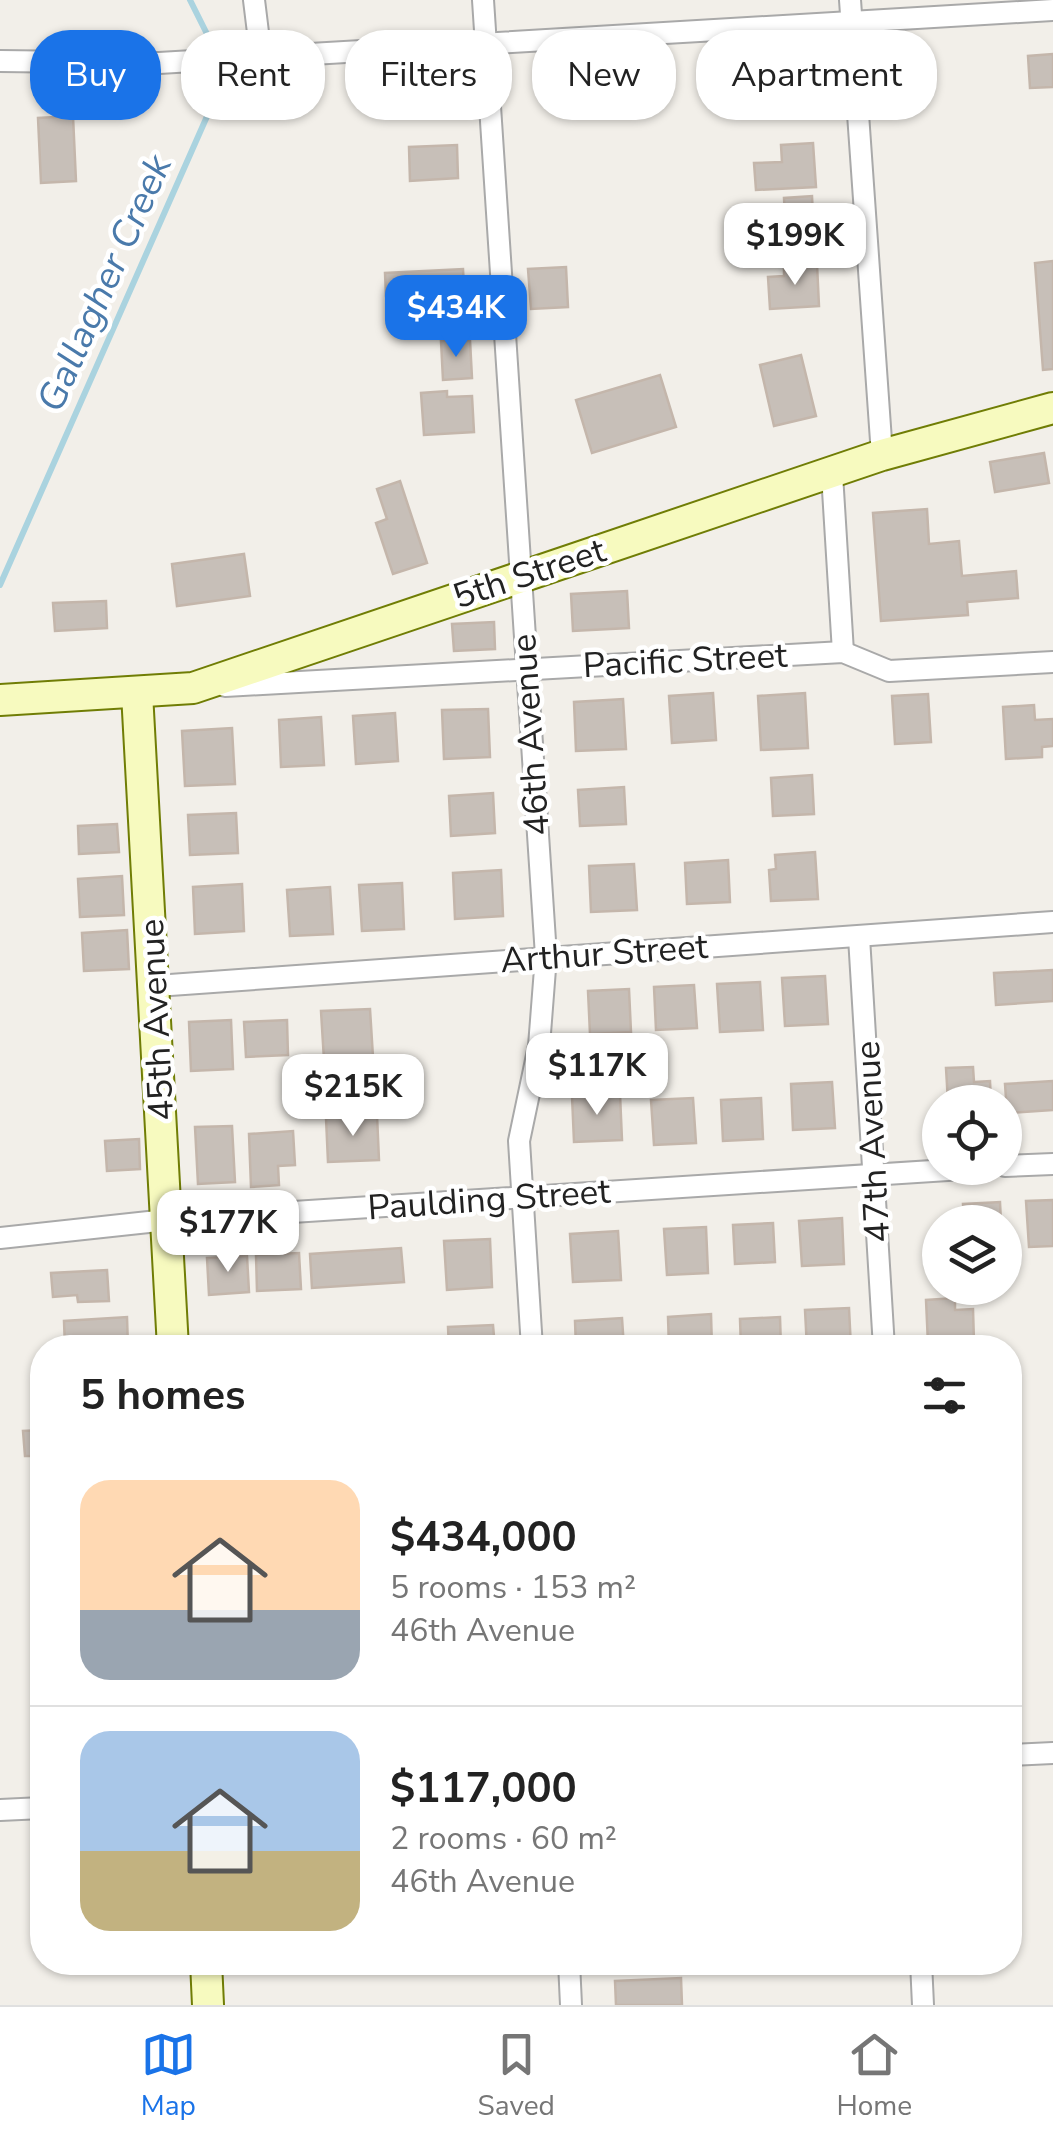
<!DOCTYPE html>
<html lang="en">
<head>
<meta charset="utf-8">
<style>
  :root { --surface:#fff; --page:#f6f6f6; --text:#222; --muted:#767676; --line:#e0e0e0; --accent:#1a73e8 }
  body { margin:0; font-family:"Nunito Sans",sans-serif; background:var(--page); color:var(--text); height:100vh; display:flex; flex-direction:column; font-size:38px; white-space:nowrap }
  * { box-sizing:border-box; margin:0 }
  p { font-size:32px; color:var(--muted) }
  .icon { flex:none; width:55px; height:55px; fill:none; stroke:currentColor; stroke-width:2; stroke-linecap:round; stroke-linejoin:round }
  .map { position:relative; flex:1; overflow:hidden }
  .sheet { position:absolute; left:30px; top:1335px; width:992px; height:640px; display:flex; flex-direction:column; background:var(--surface); border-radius:40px; box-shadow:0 2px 8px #0004 }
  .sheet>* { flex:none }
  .banner { position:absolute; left:30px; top:30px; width:995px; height:90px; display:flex; gap:20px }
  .buttons { position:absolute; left:922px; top:1085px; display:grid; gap:20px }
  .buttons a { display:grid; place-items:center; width:100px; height:100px; border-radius:50%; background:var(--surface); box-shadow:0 2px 8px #0004; font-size:50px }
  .price { position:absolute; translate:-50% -85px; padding:0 22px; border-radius:20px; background:#fff; color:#222; font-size:32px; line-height:65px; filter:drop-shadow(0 2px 5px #0008) }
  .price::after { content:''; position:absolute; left:50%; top:60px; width:30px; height:22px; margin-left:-15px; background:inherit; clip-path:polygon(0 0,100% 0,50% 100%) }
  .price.active { background:var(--accent); color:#fff }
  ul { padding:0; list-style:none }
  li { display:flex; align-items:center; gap:30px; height:250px; padding:0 50px }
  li+li { border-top:2px solid var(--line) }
  li span { display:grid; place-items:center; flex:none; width:280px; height:200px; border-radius:30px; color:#555 }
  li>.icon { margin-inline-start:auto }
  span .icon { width:120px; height:120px; fill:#fffc; stroke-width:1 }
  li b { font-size:42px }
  h2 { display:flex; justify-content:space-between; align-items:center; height:120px; padding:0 50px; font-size:42px }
  .tag { padding:0 35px; border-radius:40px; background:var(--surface); box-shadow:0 2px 8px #0004; font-size:35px; line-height:90px }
  .tag.active { background:var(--accent); color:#fff }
  .menu { display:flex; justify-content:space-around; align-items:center; height:140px; border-top:2px solid var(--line); background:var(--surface); font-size:28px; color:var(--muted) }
  .menu a { display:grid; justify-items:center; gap:5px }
  .menu .active { color:var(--accent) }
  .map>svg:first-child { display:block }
</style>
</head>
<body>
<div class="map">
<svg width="1053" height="2005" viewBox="0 0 1053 2005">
  <rect width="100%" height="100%" fill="#f2efe9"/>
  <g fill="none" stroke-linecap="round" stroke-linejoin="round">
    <path stroke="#aad3df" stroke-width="6" d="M 0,585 L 216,96 L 208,36 L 190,0"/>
  </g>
  <g fill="#c7bfb8" stroke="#c4b6ab" stroke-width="2.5">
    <path d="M 1053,54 L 1053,87 L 1030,88 L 1028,56 Z"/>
    <path d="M 73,116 L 76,181 L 41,183 L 38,118 Z"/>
    <path d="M 813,143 L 816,187 L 756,190 L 754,163 L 782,162 L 781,145 Z"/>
    <path d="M 457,145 L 458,178 L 410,181 L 409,147 Z"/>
    <path d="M 812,196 L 815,255 L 787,257 L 784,198 Z"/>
    <path d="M 1053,261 L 1053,369 L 1043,370 L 1035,263 Z"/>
    <path d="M 817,264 L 819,306 L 770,309 L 768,277 L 784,276 L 784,265 Z"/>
    <path d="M 566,267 L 568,307 L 531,309 L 528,269 Z"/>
    <path d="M 463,269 L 465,304 L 407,307 L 407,295 L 386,296 L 385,273 Z"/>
    <path d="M 470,340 L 472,378 L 443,380 L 441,341 Z"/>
    <path d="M 801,355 L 816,416 L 774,426 L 760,365 Z"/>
    <path d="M 660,375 L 676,427 L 592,453 L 576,400 Z"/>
    <path d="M 447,391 L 447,397 L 472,396 L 474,432 L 424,435 L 421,393 Z"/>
    <path d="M 1044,453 L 1049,483 L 995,492 L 990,462 Z"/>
    <path d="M 400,481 L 427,563 L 393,574 L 376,523 L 387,519 L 377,489 Z"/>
    <path d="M 927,509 L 929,544 L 959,541 L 962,576 L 1016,571 L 1018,598 L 967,602 L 968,615 L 881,621 L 873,513 Z"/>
    <path d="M 244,554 L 250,596 L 177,606 L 172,564 Z"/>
    <path d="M 627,591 L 629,628 L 573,631 L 571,594 Z"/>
    <path d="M 106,601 L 107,628 L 55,631 L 53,603 Z"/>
    <path d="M 494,622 L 495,649 L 454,651 L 452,624 Z"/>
    <path d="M 713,693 L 716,740 L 672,743 L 669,696 Z"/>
    <path d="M 805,693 L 808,748 L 761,750 L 758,696 Z"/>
    <path d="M 928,694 L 931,742 L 895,744 L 892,696 Z"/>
    <path d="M 623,699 L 626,749 L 576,751 L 574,702 Z"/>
    <path d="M 1034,705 L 1035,720 L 1053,719 L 1053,746 L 1042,747 L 1042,757 L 1006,759 L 1003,707 Z"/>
    <path d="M 488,709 L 490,757 L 444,759 L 442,710 Z"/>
    <path d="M 395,713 L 398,761 L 356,764 L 353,716 Z"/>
    <path d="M 321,717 L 324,765 L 281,767 L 279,720 Z"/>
    <path d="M 232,728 L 235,784 L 185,786 L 182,731 Z"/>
    <path d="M 812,775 L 814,814 L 773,816 L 771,778 Z"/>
    <path d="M 624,787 L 626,824 L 580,826 L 578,790 Z"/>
    <path d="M 493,793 L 495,833 L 451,836 L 449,796 Z"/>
    <path d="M 236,813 L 238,853 L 190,855 L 188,815 Z"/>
    <path d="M 117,824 L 119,852 L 79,854 L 78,826 Z"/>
    <path d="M 815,852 L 818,899 L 771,901 L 769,870 L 776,869 L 775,855 Z"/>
    <path d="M 728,860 L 730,902 L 687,904 L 685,863 Z"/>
    <path d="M 634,864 L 637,910 L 591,912 L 589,866 Z"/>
    <path d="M 501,870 L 503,916 L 455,919 L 453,873 Z"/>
    <path d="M 122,876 L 124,915 L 80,917 L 78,879 Z"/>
    <path d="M 402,883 L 404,929 L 362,931 L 359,885 Z"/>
    <path d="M 242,884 L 244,931 L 195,934 L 193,887 Z"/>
    <path d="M 330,887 L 333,934 L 290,936 L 287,890 Z"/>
    <path d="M 127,930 L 129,969 L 84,971 L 82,933 Z"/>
    <path d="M 1053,970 L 1053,1001 L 996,1005 L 994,973 Z"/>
    <path d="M 825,976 L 828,1024 L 785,1026 L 782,978 Z"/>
    <path d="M 760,982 L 763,1030 L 720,1032 L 717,984 Z"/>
    <path d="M 694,985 L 697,1028 L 656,1030 L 654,987 Z"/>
    <path d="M 629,989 L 631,1032 L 590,1034 L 588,991 Z"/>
    <path d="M 370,1009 L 373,1057 L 324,1060 L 321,1011 Z"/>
    <path d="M 231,1020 L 233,1069 L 191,1071 L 189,1022 Z"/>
    <path d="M 287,1020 L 288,1055 L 246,1057 L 244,1022 Z"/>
    <path d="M 973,1067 L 974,1082 L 990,1081 L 991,1102 L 948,1102 L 946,1068 Z"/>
    <path d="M 1053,1081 L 1053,1110 L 1007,1113 L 1005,1084 Z"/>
    <path d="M 832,1082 L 835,1128 L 793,1130 L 791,1084 Z"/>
    <path d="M 620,1094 L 622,1140 L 574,1142 L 572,1096 Z"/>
    <path d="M 693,1098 L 696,1143 L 654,1145 L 651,1100 Z"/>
    <path d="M 761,1098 L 763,1139 L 723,1141 L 721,1100 Z"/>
    <path d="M 377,1115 L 379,1160 L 328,1162 L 326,1118 Z"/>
    <path d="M 232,1126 L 235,1182 L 198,1184 L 195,1127 Z"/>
    <path d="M 293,1131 L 295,1165 L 278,1166 L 279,1185 L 251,1187 L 249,1134 Z"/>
    <path d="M 139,1139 L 140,1169 L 107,1171 L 105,1141 Z"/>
    <path d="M 1053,1200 L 1053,1246 L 1029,1247 L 1026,1201 Z"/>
    <path d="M 1000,1202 L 1001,1222 L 964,1222 L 963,1204 Z"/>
    <path d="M 842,1218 L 844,1264 L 802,1266 L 799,1221 Z"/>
    <path d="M 773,1223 L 775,1262 L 735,1264 L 733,1225 Z"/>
    <path d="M 706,1227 L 708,1273 L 667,1275 L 664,1229 Z"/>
    <path d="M 618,1231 L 621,1280 L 573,1282 L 570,1234 Z"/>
    <path d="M 490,1239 L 492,1287 L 447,1290 L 444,1241 Z"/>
    <path d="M 401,1248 L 404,1282 L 312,1288 L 310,1254 Z"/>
    <path d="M 299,1253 L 301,1289 L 257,1291 L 256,1255 Z"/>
    <path d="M 247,1256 L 249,1292 L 209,1295 L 207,1258 Z"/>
    <path d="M 107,1270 L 109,1301 L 78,1302 L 77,1295 L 53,1297 L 51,1273 Z"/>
    <path d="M 955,1298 L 955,1310 L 973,1309 L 974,1342 L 928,1344 L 926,1300 Z"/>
    <path d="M 849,1308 L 851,1348 L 807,1348 L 805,1310 Z"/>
    <path d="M 711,1314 L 712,1348 L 669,1348 L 668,1317 Z"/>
    <path d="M 127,1317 L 128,1347 L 65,1348 L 64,1321 Z"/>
    <path d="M 780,1317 L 781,1348 L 741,1348 L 740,1319 Z"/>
    <path d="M 622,1318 L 624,1348 L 576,1348 L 575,1321 Z"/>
    <path d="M 493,1325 L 495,1348 L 449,1348 L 448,1327 Z"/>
    <path d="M 42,1430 L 42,1456 L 25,1456 L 23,1431 Z"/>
    <path d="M 681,1978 L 682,2005 L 616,2005 L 615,1981 Z"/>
  </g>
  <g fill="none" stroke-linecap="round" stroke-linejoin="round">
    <defs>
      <g id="street">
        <path d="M 254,0 L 261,57"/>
        <path d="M 483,0 L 546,956 L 539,1046 L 519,1141 L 532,1348"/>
        <path d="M 850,0 L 882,455"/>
        <path d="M 0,61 L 159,63 L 1053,10"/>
        <path d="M 832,474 L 843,652"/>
        <path d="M 225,686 L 843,652 L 889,671 L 1053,662"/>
        <path d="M 859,937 L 884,1348"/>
        <path d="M 156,986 L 1053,922"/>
        <path d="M 1005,1166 L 1053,1164"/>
        <path d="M 0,1238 L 167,1220 L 979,1168"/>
        <path d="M 1010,1755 L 1053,1753"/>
        <path d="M 0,1810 L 42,1808"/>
        <path d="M 569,1962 L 571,2005"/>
        <path d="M 921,1962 L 923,2005"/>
      </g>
      <g id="secondary">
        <path d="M 137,693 L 173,1348"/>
        <path d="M 0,700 L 193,688 L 882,455 L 1053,408"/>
        <path d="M 206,1962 L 208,2005"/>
      </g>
    </defs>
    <use href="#street" stroke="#a9a9a9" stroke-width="24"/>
    <use href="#secondary" stroke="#707d05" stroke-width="34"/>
    <use href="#street" stroke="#fff" stroke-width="20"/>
    <use href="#secondary" stroke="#f7fabf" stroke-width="30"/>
  </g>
  <g text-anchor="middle" stroke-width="9" stroke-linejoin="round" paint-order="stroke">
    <g font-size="35" fill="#222" stroke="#fff">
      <text transform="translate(529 573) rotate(-18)" y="12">5th Street</text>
      <text transform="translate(685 660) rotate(-3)" y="12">Pacific Street</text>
      <text transform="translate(530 735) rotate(-94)" y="12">46th Avenue</text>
      <text transform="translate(604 953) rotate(-4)" y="12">Arthur Street</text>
      <text transform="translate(156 1020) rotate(-93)" y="12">45th Avenue</text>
      <text transform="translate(872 1142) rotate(-93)" y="12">47th Avenue</text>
      <text transform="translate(489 1199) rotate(-4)" y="12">Paulding Street</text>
    </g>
    <g font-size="38" font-style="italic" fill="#4a7aab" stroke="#fff">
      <text transform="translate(104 283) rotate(-66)" y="13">Gallagher Creek</text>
    </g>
  </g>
</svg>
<div class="buttons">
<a><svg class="icon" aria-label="locate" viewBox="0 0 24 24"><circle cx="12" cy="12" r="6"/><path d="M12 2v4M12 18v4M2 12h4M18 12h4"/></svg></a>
<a><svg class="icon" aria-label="layers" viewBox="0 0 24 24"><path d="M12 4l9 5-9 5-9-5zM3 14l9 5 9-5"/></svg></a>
</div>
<b class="price" style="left:795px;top:288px">$199K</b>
<b class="price active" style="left:456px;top:360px">$434K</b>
<b class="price" style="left:597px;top:1118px">$117K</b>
<b class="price" style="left:353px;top:1139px">$215K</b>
<b class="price" style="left:228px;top:1275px">$177K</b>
<div class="banner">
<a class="tag active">Buy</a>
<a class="tag">Rent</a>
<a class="tag">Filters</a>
<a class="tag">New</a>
<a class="tag">Apartment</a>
</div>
<section class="sheet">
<h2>5 homes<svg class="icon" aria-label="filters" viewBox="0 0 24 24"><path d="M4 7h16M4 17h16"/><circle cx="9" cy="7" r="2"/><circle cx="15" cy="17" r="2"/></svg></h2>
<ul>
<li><span style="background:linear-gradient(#ffd9b3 65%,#9aa5b1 0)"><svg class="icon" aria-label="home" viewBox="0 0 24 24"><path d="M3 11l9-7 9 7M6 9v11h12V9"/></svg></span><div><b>$434,000</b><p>5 rooms · 153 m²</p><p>46th Avenue</p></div></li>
<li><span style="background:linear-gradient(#a9c7e8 60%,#c2b280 0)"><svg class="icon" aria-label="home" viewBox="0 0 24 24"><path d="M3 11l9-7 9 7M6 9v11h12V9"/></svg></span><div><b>$117,000</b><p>2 rooms · 60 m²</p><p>46th Avenue</p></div></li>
</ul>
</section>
</div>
<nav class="menu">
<a class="active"><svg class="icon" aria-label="map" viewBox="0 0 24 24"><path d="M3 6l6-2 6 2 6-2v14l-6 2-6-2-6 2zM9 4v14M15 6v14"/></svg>Map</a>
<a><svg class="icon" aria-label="saved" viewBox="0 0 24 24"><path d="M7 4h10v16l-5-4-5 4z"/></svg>Saved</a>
<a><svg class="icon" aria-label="home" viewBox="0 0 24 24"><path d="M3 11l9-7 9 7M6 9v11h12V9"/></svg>Home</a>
</nav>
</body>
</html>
